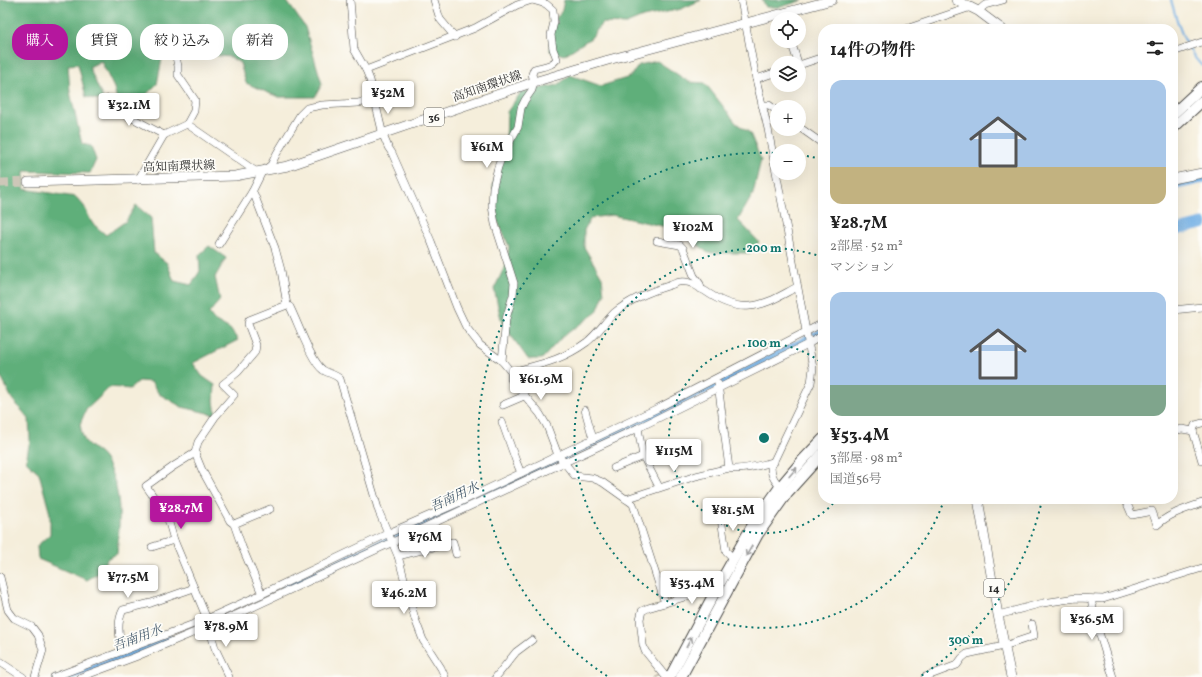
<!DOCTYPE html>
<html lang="ja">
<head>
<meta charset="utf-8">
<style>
  :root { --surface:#fff; --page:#f6f6f6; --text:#222; --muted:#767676; --accent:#b5179e }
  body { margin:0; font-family:Vollkorn,"Noto Serif JP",serif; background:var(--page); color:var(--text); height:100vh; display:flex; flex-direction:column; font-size:15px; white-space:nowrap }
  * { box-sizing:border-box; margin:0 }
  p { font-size:13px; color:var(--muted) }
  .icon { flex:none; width:22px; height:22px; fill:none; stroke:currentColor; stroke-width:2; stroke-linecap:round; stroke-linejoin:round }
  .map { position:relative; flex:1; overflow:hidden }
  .side { position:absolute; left:818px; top:24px; width:360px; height:480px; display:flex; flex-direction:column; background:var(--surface); border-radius:16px; box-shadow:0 4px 16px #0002 }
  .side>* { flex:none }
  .top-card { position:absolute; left:12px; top:24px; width:380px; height:36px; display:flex; gap:8px }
  .fabs { position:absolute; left:770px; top:12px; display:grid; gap:8px }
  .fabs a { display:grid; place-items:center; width:36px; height:36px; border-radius:50%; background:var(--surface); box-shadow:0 4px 16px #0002; font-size:20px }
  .price { position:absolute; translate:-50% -34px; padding:0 9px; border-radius:4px; background:#fff; color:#222; font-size:13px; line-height:26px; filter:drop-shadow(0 1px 2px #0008) }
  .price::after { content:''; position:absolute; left:50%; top:24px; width:12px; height:9px; margin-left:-6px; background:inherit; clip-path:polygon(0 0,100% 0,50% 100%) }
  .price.on { background:var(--accent); color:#fff }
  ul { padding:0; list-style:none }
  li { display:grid; align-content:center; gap:8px; height:212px; padding:0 12px }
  li span { display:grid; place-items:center; height:124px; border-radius:12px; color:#555 }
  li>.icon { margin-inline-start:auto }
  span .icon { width:72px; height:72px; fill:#fffc; stroke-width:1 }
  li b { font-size:17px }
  h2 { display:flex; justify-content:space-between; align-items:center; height:48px; padding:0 12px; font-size:17px }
  .chip { padding:0 14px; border-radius:16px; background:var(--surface); box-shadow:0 4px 16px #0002; font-size:14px; line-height:36px }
  .chip.on { background:var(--accent); color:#fff }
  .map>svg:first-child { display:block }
</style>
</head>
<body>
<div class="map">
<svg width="1202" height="677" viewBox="0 0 1202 677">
  <rect width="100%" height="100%" fill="#fdfcf7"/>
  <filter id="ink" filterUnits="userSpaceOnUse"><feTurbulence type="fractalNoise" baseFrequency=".025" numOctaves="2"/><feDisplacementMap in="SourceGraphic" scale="8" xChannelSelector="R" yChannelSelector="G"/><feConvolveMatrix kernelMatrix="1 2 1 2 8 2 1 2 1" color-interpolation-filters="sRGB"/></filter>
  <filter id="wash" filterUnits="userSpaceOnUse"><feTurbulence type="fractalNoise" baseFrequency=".012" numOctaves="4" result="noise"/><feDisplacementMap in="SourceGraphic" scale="16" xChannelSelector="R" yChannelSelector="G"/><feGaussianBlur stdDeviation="0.9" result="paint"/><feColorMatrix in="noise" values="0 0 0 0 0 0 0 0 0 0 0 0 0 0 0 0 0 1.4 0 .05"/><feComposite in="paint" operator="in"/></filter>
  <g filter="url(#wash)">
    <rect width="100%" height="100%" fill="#f5eedb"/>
    <g fill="#5eaf7a" stroke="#446d52">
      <path d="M 0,0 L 286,0 L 305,27 L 322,84 L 315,97 L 279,97 L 266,92 L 246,83 L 240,63 L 230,57 L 202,54 L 183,34 L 169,40 L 162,59 L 157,84 L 134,107 L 117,100 L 114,88 L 101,61 L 89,67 L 104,101 L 86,97 L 78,64 L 68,65 L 70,92 L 82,144 L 91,146 L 96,160 L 90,173 L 24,171 L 24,189 L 76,197 L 84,206 L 92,223 L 106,235 L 126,221 L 136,205 L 151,218 L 154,253 L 167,263 L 174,281 L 191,285 L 200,271 L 199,255 L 209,246 L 226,258 L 215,277 L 220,300 L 209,313 L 214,320 L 230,329 L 238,340 L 193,363 L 202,376 L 215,385 L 214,401 L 216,415 L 182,407 L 159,394 L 151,382 L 139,381 L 130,389 L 110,387 L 86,410 L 80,424 C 81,429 82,437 85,441 C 90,448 99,451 104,458 C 123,490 120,519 117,554 L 108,558 L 99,573 L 87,580 L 38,559 L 37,546 L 50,534 L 50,514 L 39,473 L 26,461 L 30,440 L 29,419 L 12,399 L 0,375 Z"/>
      <path d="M 564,0 L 701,0 L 681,9 L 643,17 L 626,24 L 602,23 L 591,38 L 564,55 L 550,51 L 550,27 L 562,10 Z"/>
      <path d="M 762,0 L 803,0 L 781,7 L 766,7 Z"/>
      <path d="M 657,61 L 689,82 L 705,83 L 736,123 L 750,133 L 761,160 L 753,194 L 738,220 L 759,242 L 750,253 L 708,253 L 680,230 L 612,215 L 591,218 L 584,230 L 584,247 L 602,277 L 604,294 L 597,312 L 562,337 L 542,359 L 528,359 L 502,323 L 494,289 L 507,262 L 509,246 L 497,220 L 493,185 L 506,144 L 507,112 L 521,92 L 558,85 L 570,75 L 601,86 L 630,77 L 639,65 Z"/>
    </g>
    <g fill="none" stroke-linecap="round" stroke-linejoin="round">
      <path stroke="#73b0e5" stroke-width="2" d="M 1171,0 C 1177,22 1185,49 1202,66"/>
      <g stroke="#73b0e5" stroke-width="7">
        <path d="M 1173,187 L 1202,180"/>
        <path d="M 285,588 L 692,397 L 823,331"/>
        <path d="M 67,677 L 170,639"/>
      </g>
      <path stroke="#73b0e5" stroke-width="11" d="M 1173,231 L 1202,224"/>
    </g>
  </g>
  <g filter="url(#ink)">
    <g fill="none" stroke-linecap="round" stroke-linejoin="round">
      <path stroke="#cdc7b8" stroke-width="7" stroke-dasharray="7 3.5" stroke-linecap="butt" d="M 658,675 L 659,677"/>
      <path stroke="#cdc7b8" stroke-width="9" stroke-dasharray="9 4.5" stroke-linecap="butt" d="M 0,183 L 28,182"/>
      <defs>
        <g id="minor">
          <path d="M 350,0 L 354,49 L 366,70 L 370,80 L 383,135 L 388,147 L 392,153 L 431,241 L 457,308 L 466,327 L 480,345 L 502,361 L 511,372 L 511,379 L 540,414 L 547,426 L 558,455 L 575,476 L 592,478 L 602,482 L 633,504 L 665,603"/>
          <path d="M 434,0 L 440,19 L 455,37"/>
          <path d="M 741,0 L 756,79 L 768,129 L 813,368 L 811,383 L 771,467 C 771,477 776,483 783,489"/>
          <path d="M 978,11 L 985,5 L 1003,0"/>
          <path d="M 906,29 L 971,7"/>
          <path d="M 791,41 L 798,63"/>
          <path d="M 1173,52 L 1202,42"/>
          <path d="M 799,65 L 823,57"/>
          <path d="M 366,70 L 475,28 L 517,5 L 532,0"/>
          <path d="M 756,79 L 777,72"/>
          <path d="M 108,99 L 119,111 L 164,135"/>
          <path d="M 374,100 L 358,103 L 322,105 L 307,108 L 300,115 L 277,153 L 271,165 L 262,172 L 252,192 L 254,194 L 275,248 L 281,270 L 287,305 L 290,307 C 298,323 311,361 323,370 C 329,374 335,374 340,379 L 379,512 L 398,556 L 415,619 L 423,640 L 441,668 L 445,677"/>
          <path d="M 762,105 L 769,105 L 777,111"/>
          <path d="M 187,124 L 258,173"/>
          <path d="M 799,127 L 823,144"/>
          <path d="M 138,180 L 164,135 L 187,124 L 194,111 L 195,100 L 178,75 L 178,66 L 174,48"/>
          <path d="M 657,241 L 680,245 L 683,248 L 694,276 L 700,284 L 701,289"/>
          <path d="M 219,244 L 252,192"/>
          <path d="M 1173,310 L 1202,307"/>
          <path d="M 502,361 L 506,319 L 513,295 L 514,283 L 495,224 L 492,206 L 493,187 L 498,167 L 502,156 L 518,127 L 521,108 L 525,100 L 532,90 L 534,82 L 532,74 L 534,69 C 543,66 551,67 557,59 L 553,49 L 551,35 L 554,22 L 553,10 L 546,4 L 532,0"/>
          <path d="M 511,372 C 541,364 561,361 587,342 C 597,334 605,322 614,313 C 630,299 651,291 671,285 C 675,283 682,281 686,282 C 692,282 699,288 705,291 C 718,300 733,308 750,306 C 767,305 783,294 797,287"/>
          <path d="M 718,384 L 729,468 C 738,472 763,464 774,462"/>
          <path d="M 503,405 L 524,396"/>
          <path d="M 585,410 L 593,439"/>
          <path d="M 502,422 L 516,461 L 521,473"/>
          <path d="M 1202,423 L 1195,425 L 1193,431 L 1202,461"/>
          <path d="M 638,428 L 643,456 L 659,487"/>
          <path d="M 1173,431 L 1182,429 L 1193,431"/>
          <path d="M 195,453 L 174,466 L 146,486 L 167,516 L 174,540 L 207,619 L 215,648 L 229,677"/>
          <path d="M 614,468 L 643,456"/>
          <path d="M 626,499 L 696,476 L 729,468"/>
          <path d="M 1125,499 L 1132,515 L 1152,511 L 1157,525 C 1170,513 1186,509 1202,503"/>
          <path d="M 720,512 L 726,551 L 734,559"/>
          <path d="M 234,524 L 270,509"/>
          <path d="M 152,547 L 174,540"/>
          <path d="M 398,556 L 453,542 L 456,554"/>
          <path d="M 0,577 L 8,610 L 14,618 L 32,627 L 38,635 L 43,650 L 35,677"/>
          <path d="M 262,594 L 242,547 L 234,524 L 230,521 L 202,470 L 195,453 L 198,442 L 215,417 L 234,395 L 223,384 L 238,372 L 255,352 L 256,345 L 248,324 L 249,320 L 287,305"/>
          <path d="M 1091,599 L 1097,626 L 1113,677"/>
          <path d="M 998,615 L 1043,603 L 1076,598 L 1103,599 L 1202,568"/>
          <path d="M 123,651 C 119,638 116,623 123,610 L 151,603 L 194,588"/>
          <path d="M 0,662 L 23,677"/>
          <path d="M 54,677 L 207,619 L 262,594 L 389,533 L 458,503 L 658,408 L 823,323"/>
          <path d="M 81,677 L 135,657 L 238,614 L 638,428 L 808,344 L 823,335"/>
          <path d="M 496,677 L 516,652 L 532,640"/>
          <path d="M 666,677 L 645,651 L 643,645 L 640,619 L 642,611 L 648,608 L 688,596 L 708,587 L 717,588"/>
          <path d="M 925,677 L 957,665 L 962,658 L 967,654 L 1004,646 L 1034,636 L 1032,624"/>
        </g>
        <g id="major">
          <path d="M 956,0 L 978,11 L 1002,29"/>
          <path d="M 1173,179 L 1202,173"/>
          <path d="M 28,182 L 235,176 L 288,166 L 534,82 L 608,60 L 832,0"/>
          <path d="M 978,499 L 998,615 L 1011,677"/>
        </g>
        <g id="highway">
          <path d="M 1173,114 L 1202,87"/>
          <path d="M 1173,128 L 1202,101"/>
          <path d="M 670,677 L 717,588 L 751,528 L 780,487 L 802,461 L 823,439"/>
          <path d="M 681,677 L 758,534 L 787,493 L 823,453"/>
        </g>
      </defs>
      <use href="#minor" stroke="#494845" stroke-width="8"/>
      <use href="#major" stroke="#494845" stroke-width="10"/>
      <use href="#highway" stroke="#494845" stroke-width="12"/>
      <use href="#minor" stroke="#fff" stroke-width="7"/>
      <use href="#major" stroke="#fff" stroke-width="9"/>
      <use href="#highway" stroke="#fff" stroke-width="10"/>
    </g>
    <defs><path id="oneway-shaft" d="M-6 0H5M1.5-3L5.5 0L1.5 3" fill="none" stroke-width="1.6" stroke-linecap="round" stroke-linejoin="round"/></defs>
    <g stroke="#a0a0a0">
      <use href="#oneway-shaft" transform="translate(793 472) rotate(-50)"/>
      <use href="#oneway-shaft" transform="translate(749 551) rotate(120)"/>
      <use href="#oneway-shaft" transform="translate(689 642) rotate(-62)"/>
    </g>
  </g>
  <g fill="none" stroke="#0f766e" stroke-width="2" stroke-dasharray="2 4">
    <path d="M837 499A95 95 0 1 1 822 363"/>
    <path d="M944 500A190 190 0 1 1 823 257"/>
    <path d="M1042 500A285 285 0 0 1 921 676M607 676A285 285 0 0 1 776 153M801 155A285 285 0 0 1 821 159"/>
  </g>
  <g text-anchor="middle" stroke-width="3.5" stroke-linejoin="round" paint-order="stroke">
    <g fill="#fdfcf7" stroke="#6a6a68" stroke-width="1">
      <rect x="424" y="108" width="20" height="18" rx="3"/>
      <rect x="984" y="579" width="20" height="18" rx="3"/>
    </g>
    <g font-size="11" font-weight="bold" fill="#2b2b2b">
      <text x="434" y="121">36</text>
      <text x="994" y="592">14</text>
    </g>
    <g font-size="12" fill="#2b2b2b" stroke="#fdfcf7">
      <text transform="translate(487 86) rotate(-19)" y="4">高知南環状線</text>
      <text transform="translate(179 166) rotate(-2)" y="4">高知南環状線</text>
    </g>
    <g font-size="13" font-style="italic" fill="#445a6c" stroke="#fdfcf7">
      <text transform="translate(454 496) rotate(-25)" y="5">吾南用水</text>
      <text transform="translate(137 637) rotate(-21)" y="5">吾南用水</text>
    </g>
  </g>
  <circle cx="764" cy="438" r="6" fill="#0f766e" stroke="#fdfcf7" stroke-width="2"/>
  <g font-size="12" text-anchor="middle" font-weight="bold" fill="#0f766e" stroke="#fdfcf7" stroke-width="3.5" stroke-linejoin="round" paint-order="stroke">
    <text x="764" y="252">200 m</text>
    <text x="764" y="347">100 m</text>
    <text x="966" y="644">300 m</text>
  </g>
</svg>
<div class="fabs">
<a><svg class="icon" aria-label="locate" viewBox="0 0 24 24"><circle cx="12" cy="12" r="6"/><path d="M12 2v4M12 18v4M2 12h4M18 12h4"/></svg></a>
<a><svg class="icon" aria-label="layers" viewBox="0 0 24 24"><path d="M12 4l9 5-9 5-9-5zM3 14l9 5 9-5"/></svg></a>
<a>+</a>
<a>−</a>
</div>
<b class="price" style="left:388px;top:115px">¥52M</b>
<b class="price" style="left:129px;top:127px">¥32.1M</b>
<b class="price" style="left:487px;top:169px">¥61M</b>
<b class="price" style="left:693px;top:249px">¥102M</b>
<b class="price" style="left:541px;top:401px">¥61.9M</b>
<b class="price" style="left:674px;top:473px">¥115M</b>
<b class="price on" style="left:181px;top:530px">¥28.7M</b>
<b class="price" style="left:733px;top:532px">¥81.5M</b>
<b class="price" style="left:425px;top:559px">¥76M</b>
<b class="price" style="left:128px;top:599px">¥77.5M</b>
<b class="price" style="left:692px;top:605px">¥53.4M</b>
<b class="price" style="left:404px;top:615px">¥46.2M</b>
<b class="price" style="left:1092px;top:641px">¥36.5M</b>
<b class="price" style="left:226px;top:648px">¥78.9M</b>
<div class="top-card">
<a class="chip on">購入</a>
<a class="chip">賃貸</a>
<a class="chip">絞り込み</a>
<a class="chip">新着</a>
</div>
<section class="side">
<h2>14件の物件<svg class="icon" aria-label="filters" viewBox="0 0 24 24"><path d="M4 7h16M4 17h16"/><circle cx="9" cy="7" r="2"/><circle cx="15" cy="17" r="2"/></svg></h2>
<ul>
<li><span style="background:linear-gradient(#a9c7e8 70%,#c2b280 0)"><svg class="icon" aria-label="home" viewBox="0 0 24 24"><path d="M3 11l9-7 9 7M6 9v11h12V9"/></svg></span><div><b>¥28.7M</b><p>2部屋 · 52 m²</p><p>マンション</p></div></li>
<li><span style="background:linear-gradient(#a9c7e8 75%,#7fa58c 0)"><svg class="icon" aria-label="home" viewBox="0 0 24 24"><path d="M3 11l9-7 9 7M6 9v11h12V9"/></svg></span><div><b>¥53.4M</b><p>3部屋 · 98 m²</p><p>国道56号</p></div></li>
</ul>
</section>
</div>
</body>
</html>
